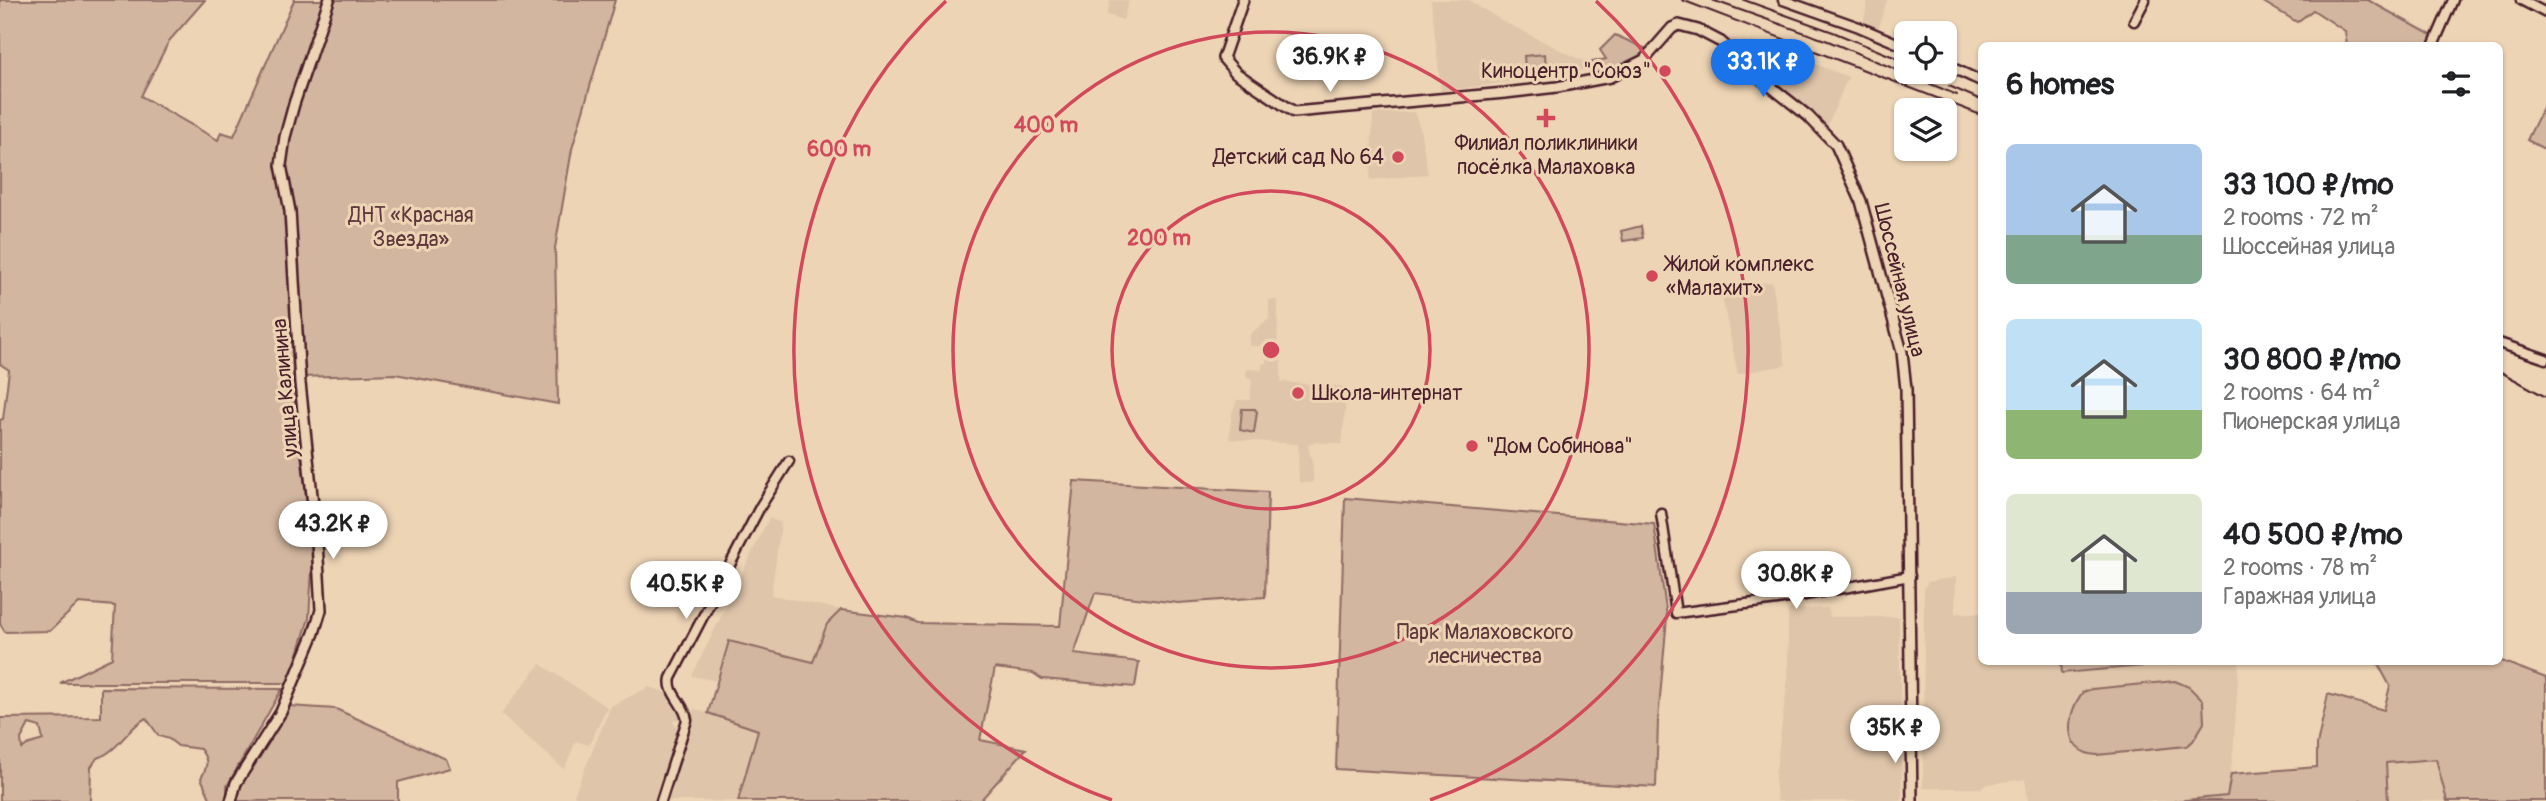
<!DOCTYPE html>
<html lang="en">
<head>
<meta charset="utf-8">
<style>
  :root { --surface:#fff; --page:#f6f6f6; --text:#202124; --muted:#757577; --accent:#1a73e8 }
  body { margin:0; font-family:Pangolin,sans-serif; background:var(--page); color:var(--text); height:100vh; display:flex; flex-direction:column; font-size:26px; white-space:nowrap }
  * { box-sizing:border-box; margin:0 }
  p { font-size:23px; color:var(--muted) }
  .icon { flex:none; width:38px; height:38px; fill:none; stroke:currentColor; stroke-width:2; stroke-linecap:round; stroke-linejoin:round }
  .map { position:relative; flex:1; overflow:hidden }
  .details { position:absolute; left:1978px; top:42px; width:525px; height:623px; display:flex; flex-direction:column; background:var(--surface); border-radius:10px; box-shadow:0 2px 5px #0004 }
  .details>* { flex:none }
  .buttons { position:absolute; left:1894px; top:21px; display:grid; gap:14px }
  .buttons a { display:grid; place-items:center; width:63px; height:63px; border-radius:10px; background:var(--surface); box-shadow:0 2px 5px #0004; font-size:35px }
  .price { position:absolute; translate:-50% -60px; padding:0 16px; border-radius:24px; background:#fff; color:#222; font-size:23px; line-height:46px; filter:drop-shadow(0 2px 4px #0008) }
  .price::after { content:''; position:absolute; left:50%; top:42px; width:21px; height:16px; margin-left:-10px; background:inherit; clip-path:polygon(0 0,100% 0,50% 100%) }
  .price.selected { background:var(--accent); color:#fff }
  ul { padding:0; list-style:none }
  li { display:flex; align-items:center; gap:21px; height:175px; padding:0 28px }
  li span { display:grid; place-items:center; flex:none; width:196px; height:140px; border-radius:10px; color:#555 }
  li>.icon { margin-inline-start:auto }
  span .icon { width:84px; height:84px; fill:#fffc; stroke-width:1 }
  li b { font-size:30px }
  h2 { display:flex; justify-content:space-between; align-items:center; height:84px; padding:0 28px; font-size:30px }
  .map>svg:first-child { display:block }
</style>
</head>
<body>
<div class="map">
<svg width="2546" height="801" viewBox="0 0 2546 801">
  <rect width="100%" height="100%" fill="#edd4b5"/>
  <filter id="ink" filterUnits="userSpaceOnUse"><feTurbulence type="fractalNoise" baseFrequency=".0143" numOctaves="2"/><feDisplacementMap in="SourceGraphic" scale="14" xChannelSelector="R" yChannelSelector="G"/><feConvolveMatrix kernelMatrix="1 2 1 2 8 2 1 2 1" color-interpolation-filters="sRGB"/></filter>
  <g filter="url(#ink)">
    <g fill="#dfc5a9">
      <path d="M 1110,0 L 1129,0 L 1123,20 L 1107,15 Z"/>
      <path d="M 1431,0 L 1468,0 L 1504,22 L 1585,62 L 1584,70 L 1563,75 L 1441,91 Z"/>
      <path d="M 1868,0 L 1887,0 L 1878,30 L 1863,25 Z"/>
      <path d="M 1720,37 L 1762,43 L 1848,77 L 1826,129 L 1757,73 Z"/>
      <path d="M 1414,112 L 1420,128 L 1428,174 L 1370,180 L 1373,114 Z"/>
      <path d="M 1772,282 L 1786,365 L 1738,374 L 1720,287 Z"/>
      <path d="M 1269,300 L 1278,300 L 1277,356 L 1281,361 L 1281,382 L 1347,387 L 1342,444 L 1314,442 L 1308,445 L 1313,467 L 1313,483 L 1299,482 L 1298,444 L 1229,439 L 1232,413 L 1237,400 L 1250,400 L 1252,378 L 1246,377 L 1247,369 L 1262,370 L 1262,364 L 1266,363 L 1267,346 L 1249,346 L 1250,334 L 1269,319 Z"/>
      <path d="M 769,518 L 781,523 L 771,595 L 841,610 L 827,624 L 813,663 L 730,641 L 718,681 L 692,676 Z"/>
      <path d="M 1956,577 L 1955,613 L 1981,613 L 1981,662 L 2239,662 L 2233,755 L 2227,796 L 2174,801 L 2028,801 L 2025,779 L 1988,784 L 1981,788 L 1923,788 L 1924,588 L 1928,582 Z"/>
      <path d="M 1828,608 L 1830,617 L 1899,617 L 1902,801 L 1777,801 L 1775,777 L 1788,678 L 1788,610 Z"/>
      <path d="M 540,664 L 607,707 L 589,745 L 576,741 L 564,769 L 501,714 Z"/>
      <path d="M 649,687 L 673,695 L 685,722 L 675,719 L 673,724 L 683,727 L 658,801 L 584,801 L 574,795 L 611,706 Z"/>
      <path d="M 694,709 L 759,730 L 738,801 L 664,801 Z"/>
      <path d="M 2437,759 L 2447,801 L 2388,801 L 2385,763 Z"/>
    </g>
    <g fill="#d2b69f" stroke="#8e6a65" stroke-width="2" fill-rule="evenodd">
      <path d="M 0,0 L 205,0 L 169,41 L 141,96 L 218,140 L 221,132 L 234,136 L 294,0 L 329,0 L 314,60 L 333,0 L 615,0 L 572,149 L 555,248 L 558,404 L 395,374 L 301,377 L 292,381 L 313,553 L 309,618 L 289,683 L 60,683 L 112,658 L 115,606 L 79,603 L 50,631 L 5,632 L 0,624 L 0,420 L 3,419 L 9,370 L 0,364 Z"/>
      <path d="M 2260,0 L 2368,0 L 2435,37 L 2432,45 L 2347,45 L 2345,31 L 2313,10 L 2297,22 Z"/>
      <path d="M 1615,35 L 1649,50 C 1632,66 1613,74 1591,78 L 1592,62 L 1606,59 L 1600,50 Z"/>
      <path d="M 1545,54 L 1546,68 L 1525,69 L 1524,56 Z"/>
      <path d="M 2546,101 L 2546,150 L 2527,140 Z"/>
      <path d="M 1641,226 L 1643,238 L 1623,241 L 1621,231 Z"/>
      <path d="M 1242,409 L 1255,409 L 1257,412 L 1254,433 L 1240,430 Z"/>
      <path d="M 1074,481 L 1268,492 L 1265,597 L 1178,603 L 1095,593 L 1074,654 L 1139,662 L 1135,687 L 1042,679 L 1033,673 L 995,668 L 980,740 L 1026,749 L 980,801 L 738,801 L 758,730 L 708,713 L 729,641 L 813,662 L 827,624 L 841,610 L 907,618 L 918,623 L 1060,626 Z"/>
      <path d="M 1345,498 L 1654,524 L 1667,617 L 1658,721 L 1656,787 L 1336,769 Z"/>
      <path d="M 2499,660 L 2546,678 L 2546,801 L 2447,801 L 2436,759 L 2386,763 L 2388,801 L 2174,801 L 2227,796 L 2231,774 L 2317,767 L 2317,745 L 2328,694 L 2384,710 L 2390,686 L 2377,662 Z"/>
      <path d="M 2061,662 L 2191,662 L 2062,673 Z"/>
      <path d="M 2175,681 L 2189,687 L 2203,701 L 2204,723 L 2193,741 L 2186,746 L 2097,755 C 2061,753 2066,713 2083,692 L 2092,689 Z"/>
      <path d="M 101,688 L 282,689 L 227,786 L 227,801 L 209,801 L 210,798 L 201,778 C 208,766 209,760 200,749 L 178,746 L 169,739 L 159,736 L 146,718 C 127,728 118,752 97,758 L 91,767 L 90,801 L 0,801 L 0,718 L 101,717 ZM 29,724 L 40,727 L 43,740 L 27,745 L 22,749 L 21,739 Z"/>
      <path d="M 289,706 L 336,709 L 446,759 L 450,768 L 398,782 L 398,801 L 235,801 L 237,786 Z"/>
    </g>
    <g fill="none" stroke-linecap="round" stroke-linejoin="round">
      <defs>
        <g id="tertiary">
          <path d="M 1783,0 L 1859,27 L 1906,47"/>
          <path d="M 2521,0 L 2546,13"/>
          <path d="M 2134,21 L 2145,0"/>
          <path d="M 2433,46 L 2453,0"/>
          <path d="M 1944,64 L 1981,81"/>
          <path d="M 2499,343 L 2546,359"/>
          <path d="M 1661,513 L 1676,613 L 1777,600 L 1910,576"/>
          <path d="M 661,801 L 687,720 C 685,704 667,693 671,678 L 760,507 L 789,461"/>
        </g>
        <g id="secondary">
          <path d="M 1243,0 L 1223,58 L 1236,73 L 1294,112 L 1505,93 L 1557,87 L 1610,77 L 1644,60 L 1672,28 L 1679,25 L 1698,30 L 1721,42 L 1755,74 L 1808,116 L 1836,145 L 1861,201 L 1902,352 L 1906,389 L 1912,801"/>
          <path d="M 231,801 L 236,783 L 281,712 L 314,633 L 321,610 L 317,542 L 300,383 L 290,211 L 281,165 L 285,137 L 294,104 L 329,0"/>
        </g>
      </defs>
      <use href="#tertiary" stroke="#4a1f2b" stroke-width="13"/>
      <use href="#secondary" stroke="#4a1f2b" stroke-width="14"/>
      <use href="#tertiary" stroke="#edd4b5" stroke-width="8"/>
      <use href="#secondary" stroke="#edd4b5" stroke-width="9"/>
      <g stroke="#4a1f2b" stroke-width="2">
        <path d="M 1682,0 L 1981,115"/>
        <path d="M 1712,0 L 1828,41 L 1957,95"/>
        <path d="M 1744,0 L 1833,32 L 1906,62"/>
        <path d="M 1949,86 L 1981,100"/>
        <path d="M 2499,371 L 2546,397"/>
      </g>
    </g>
  </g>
  <g fill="none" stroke="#d1495b" stroke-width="3.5">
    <circle cx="1271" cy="350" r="159"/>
    <circle cx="1271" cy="350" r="318"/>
    <path d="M1112 800A477 477 0 0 1 946 1M1596 1A477 477 0 0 1 1430 800"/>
  </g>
  <g fill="#d1495b" stroke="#edd4b5" stroke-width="2.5">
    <circle cx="1665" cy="71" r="7"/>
    <path d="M1542.5 107.5h7v7h7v7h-7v7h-7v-7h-7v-7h7z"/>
    <circle cx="1398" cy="157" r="7"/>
    <circle cx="1652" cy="276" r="7"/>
    <circle cx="1298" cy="393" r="7"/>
    <circle cx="1472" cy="446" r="7"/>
  </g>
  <g text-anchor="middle" stroke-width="6" stroke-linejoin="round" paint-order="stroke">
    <g font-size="21" fill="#4a1f2b" stroke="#edd4b5" text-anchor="start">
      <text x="1651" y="78" text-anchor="end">Киноцентр "Союз"</text>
      <text x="1546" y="150" text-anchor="middle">Филиал поликлиники<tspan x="1546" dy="24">посёлка Малаховка</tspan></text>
      <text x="1384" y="164" text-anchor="end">Детский сад № 64</text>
      <text x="1666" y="271">Жилой комплекс<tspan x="1666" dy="24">«Малахит»</tspan></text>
      <text x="1312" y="400">Школа-интернат</text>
      <text x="1486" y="453">"Дом Собинова"</text>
    </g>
    <g font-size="21" fill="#5e363c" stroke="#edd4b5">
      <text x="411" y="222">ДНТ «Красная<tspan x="411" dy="24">Звезда»</tspan></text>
      <text x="1485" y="639">Парк Малаховского<tspan x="1485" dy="24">лесничества</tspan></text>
    </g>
    <g font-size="21" fill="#4a1f2b" stroke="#edd4b5">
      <text transform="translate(1900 280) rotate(76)" y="7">Шоссейная улица</text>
      <text transform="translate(285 388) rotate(-95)" y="7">улица Калинина</text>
    </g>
  </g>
  <circle cx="1271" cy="350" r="10" fill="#d1495b" stroke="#edd4b5" stroke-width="3.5"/>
  <g font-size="21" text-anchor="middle" font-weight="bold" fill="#d1495b" stroke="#edd4b5" stroke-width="6" stroke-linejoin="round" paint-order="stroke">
    <text x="1046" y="132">400 m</text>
    <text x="839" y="156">600 m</text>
    <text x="1159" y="245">200 m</text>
  </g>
</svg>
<div class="buttons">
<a><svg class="icon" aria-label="locate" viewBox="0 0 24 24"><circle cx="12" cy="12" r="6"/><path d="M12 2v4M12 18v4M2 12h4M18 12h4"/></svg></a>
<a><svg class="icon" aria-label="layers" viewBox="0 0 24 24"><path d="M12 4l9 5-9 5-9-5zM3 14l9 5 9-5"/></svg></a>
</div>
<b class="price" style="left:1330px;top:94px">36.9K ₽</b>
<b class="price selected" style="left:1763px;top:99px">33.1K ₽</b>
<b class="price" style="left:333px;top:561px">43.2K ₽</b>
<b class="price" style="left:1796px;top:611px">30.8K ₽</b>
<b class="price" style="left:686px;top:621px">40.5K ₽</b>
<b class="price" style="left:1895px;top:765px">35K ₽</b>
<section class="details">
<h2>6 homes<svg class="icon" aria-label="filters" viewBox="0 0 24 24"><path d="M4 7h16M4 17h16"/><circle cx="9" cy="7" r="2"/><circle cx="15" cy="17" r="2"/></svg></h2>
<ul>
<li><span style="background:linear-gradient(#a9c7e8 65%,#7fa58c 0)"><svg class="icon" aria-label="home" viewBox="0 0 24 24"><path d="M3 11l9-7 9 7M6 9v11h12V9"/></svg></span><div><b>33 100 ₽/mo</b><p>2 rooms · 72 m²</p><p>Шоссейная улица</p></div></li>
<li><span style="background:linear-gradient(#bfe0f5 65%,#8fb573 0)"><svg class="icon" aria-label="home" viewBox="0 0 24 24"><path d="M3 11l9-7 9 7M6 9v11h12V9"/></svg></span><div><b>30 800 ₽/mo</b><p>2 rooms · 64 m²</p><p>Пионерская улица</p></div></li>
<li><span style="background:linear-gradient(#dfe7d0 70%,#9aa5b1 0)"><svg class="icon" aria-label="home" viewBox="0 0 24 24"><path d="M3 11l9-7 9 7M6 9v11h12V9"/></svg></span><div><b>40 500 ₽/mo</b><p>2 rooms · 78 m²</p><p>Гаражная улица</p></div></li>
</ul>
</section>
</div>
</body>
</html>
